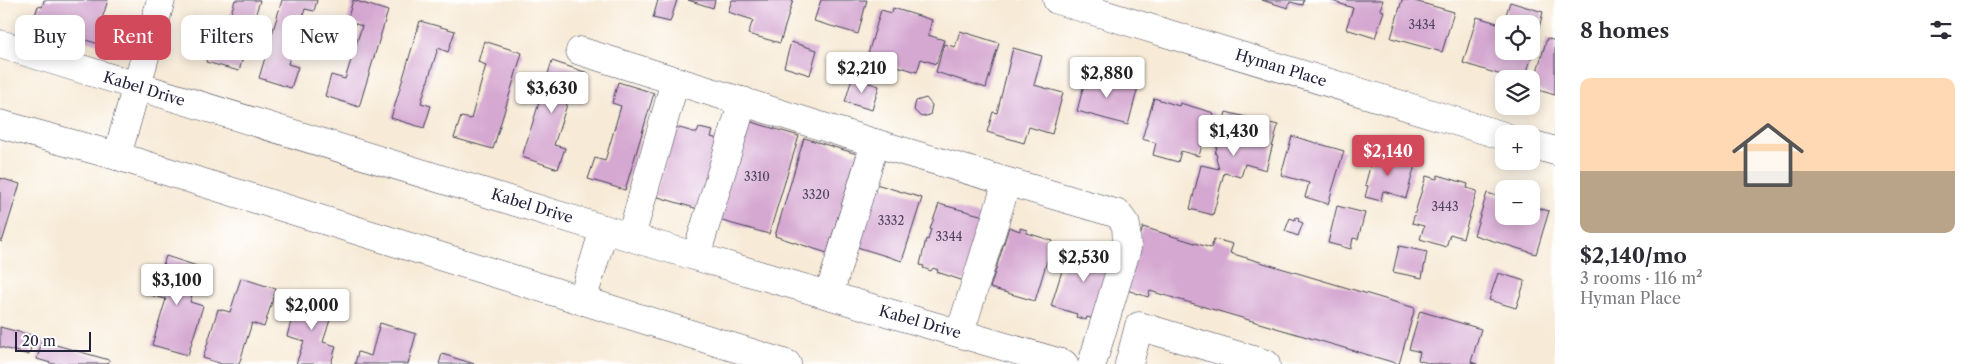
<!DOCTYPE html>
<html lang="en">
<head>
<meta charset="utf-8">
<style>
  :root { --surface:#fff; --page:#f7f7f7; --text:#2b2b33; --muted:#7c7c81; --line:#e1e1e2; --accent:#d1495b }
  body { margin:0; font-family:"Libre Caslon Text",serif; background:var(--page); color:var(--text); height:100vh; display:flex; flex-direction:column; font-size:19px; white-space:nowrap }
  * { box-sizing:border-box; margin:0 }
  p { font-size:16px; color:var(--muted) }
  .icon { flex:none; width:28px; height:28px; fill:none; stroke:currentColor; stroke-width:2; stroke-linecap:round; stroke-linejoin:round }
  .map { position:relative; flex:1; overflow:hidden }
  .panel { display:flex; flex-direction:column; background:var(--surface); width:425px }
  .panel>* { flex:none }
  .top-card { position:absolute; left:15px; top:15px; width:475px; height:45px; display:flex; gap:10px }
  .controls { position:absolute; left:1495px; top:15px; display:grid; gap:10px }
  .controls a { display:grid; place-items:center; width:45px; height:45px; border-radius:10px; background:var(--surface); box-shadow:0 2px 12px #0003; font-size:25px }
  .scale { position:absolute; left:15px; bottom:12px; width:76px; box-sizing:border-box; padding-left:5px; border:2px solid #22223b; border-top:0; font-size:14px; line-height:18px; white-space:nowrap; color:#22223b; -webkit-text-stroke:4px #fff; paint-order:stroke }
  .price { position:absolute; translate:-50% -42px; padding:0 11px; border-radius:5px; background:#fff; color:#222; font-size:16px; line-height:32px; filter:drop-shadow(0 1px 2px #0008) }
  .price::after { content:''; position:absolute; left:50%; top:30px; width:15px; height:11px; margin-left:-8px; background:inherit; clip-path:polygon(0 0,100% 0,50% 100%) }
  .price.current { background:var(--accent); color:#fff }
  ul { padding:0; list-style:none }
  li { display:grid; align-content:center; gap:10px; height:265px; padding:0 25px }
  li+li { border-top:1px solid var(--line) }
  li span { display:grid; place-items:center; height:155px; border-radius:10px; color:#555 }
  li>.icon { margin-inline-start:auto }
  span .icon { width:90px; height:90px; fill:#fffc; stroke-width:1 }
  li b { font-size:21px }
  h2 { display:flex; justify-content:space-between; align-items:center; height:60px; padding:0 25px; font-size:21px }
  .tag { padding:0 18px; border-radius:10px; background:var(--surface); box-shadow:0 2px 12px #0003; font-size:18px; line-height:45px }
  .tag.current { background:var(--accent); color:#fff }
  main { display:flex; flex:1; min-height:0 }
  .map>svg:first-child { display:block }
</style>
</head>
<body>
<main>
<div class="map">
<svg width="1555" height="364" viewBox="0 0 1555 364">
  <rect width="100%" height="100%" fill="#fff"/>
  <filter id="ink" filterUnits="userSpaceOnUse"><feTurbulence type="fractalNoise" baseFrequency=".02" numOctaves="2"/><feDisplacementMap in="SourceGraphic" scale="10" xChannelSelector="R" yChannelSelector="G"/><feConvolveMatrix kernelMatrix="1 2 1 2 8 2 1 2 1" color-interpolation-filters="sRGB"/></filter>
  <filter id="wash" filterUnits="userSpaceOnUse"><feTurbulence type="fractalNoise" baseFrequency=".0096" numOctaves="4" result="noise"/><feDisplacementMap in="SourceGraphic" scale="20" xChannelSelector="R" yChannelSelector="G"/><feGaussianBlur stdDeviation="1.12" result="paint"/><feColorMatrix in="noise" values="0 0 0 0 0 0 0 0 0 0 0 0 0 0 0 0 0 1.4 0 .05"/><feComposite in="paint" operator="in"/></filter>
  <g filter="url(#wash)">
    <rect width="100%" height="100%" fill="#f7ead6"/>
    <g id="blocks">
      <g fill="#d5a8d1">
        <path d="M 44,0 L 108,0 L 102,19 L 106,20 L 99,44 L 32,24 L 38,6 L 42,7 Z"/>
        <path d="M 235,0 L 260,0 L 239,71 L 206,62 L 213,40 L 222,43 Z"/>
        <path d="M 282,0 L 317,0 L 314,11 L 305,9 L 288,64 L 298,67 L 291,88 L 259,78 Z"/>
        <path d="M 353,0 L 388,11 L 359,107 L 325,96 L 331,75 L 345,79 L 362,26 L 347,21 Z"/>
        <path d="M 658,0 L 677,0 L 670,22 L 653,18 Z"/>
        <path d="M 688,0 L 715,0 L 713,8 Z"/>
        <path d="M 732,0 L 793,0 L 780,43 L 748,34 L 753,20 L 728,12 Z"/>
        <path d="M 821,0 L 867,0 L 858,34 L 814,21 Z"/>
        <path d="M 1262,0 L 1304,0 L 1303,5 L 1290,2 L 1288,8 Z"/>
        <path d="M 1329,0 L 1383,0 L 1380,10 L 1384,11 L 1375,38 L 1346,29 L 1353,8 Z"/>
        <path d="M 1402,0 L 1411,0 L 1454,12 L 1442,52 L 1391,38 Z"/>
        <path d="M 1510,2 L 1543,12 L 1538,32 L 1531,31 L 1531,24 L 1503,24 Z"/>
        <path d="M 893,8 L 932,20 L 928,35 L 944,40 L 936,64 L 921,59 L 917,72 L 867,57 L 881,10 L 892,13 Z"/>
        <path d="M 1477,17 L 1504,25 L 1504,51 L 1531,51 L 1531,33 L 1538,35 L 1525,79 L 1514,79 L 1463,63 Z"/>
        <path d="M 420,21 L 455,31 L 448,52 L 438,48 L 421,103 L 431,106 L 424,128 L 391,118 Z"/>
        <path d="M 960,31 L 999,43 L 986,88 L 936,72 L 944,44 L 955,47 Z"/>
        <path d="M 1547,38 L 1555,41 L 1555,95 L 1532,88 Z"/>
        <path d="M 484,41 L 522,53 L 493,149 L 454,138 L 461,117 L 471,119 L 486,65 L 478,62 Z"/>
        <path d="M 791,42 L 817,50 L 810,75 L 784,67 Z"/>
        <path d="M 1013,48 L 1042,56 L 1034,85 L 1063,93 L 1052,134 L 1029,127 L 1024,143 L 987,132 L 993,112 L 997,113 Z"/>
        <path d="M 552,61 L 588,73 L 582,92 L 572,89 L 554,145 L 565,148 L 558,169 L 522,157 Z"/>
        <path d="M 1087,73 L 1138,87 L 1128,125 L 1077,111 Z"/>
        <path d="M 852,78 L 879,86 L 872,110 L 845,102 Z"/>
        <path d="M 618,82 L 654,93 L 625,190 L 588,179 L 595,158 L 605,161 L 621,106 L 612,103 Z"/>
        <path d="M 926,98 L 932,105 L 930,115 L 921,117 L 914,110 L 916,101 Z"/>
        <path d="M 1154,98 L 1179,106 L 1180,103 L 1214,113 L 1211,123 L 1208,122 L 1199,156 L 1181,151 L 1178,162 L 1153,155 L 1156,143 L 1142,139 Z"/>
        <path d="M 1226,112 L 1278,125 L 1266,170 L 1245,164 L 1241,177 L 1224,173 L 1213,215 L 1190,209 L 1201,165 L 1219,169 L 1216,159 L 1217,155 L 1215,154 Z"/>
        <path d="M 745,120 L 799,136 L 769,234 L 715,219 Z"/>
        <path d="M 676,127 L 697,133 L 699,128 L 713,131 L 711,137 L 723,141 L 701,210 L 655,196 Z"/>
        <path d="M 1292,136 L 1344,151 L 1328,204 L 1305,197 L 1309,183 L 1281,175 Z"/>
        <path d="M 804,138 L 857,154 L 827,253 L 775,236 Z"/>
        <path d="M 1374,153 L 1415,165 L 1406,198 L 1383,191 L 1381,201 L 1365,197 L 1368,186 L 1365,185 Z"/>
        <path d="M 1438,175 L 1468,184 L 1467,188 L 1477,191 L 1463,238 L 1450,234 L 1446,247 L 1420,239 L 1424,226 L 1412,223 L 1426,176 L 1437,179 Z"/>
        <path d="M 0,178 L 20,184 L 2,242 L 0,241 Z"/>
        <path d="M 876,184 L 922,198 L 902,261 L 857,247 Z"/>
        <path d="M 1487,193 L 1504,198 L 1504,216 L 1531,216 L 1531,206 L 1549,211 L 1536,254 L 1474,235 Z"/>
        <path d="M 939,204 L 984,216 L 964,281 L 937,272 L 938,270 L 933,268 L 931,271 L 923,268 L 924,266 L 920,265 L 926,239 L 928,240 L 931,229 L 930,229 Z"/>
        <path d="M 1337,206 L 1365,213 L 1358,239 L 1353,238 L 1351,249 L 1328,243 Z"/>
        <path d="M 1296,217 L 1299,218 L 1298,221 L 1303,223 L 1298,236 L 1285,231 L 1290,218 L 1295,220 Z"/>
        <path d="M 1009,227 L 1020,231 L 1020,228 L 1027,230 L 1027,233 L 1053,241 L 1035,301 L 990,288 Z"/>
        <path d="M 1143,227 L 1211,248 L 1214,239 L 1233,244 L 1230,253 L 1415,308 L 1399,364 L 1150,291 L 1148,297 L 1124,289 Z"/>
        <path d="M 1070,245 L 1095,253 L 1096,249 L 1117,259 L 1098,320 L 1087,317 L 1086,320 L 1076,317 L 1077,314 L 1051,306 Z"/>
        <path d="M 1399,246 L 1427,252 L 1422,278 L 1393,272 Z"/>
        <path d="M 166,256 L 200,267 L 190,302 L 203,306 L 188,355 L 152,345 L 166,299 L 153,296 Z"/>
        <path d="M 1498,273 L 1525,281 L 1516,308 L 1489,300 Z"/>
        <path d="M 241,278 L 276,289 L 264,327 L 252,323 L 239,364 L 222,364 L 203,358 L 218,309 L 230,312 Z"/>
        <path d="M 298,296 L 334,307 L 323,342 L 336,346 L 331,364 L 296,364 L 304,341 L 287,336 Z"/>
        <path d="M 1420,311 L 1481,329 L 1471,362 L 1477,364 L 1431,364 L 1418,360 L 1420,352 L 1409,349 Z"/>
        <path d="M 380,323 L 416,334 L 408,364 L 355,364 L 358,352 L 371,356 Z"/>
        <path d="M 0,327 L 34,336 L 29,355 L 0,347 Z"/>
        <path d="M 42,341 L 109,360 L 108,364 L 54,364 L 37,359 Z"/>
        <path d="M 442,354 L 474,364 L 439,364 Z"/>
      </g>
    </g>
  </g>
  <g filter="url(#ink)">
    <use href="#blocks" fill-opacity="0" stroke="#424052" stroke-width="1"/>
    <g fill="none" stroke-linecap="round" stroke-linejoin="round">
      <defs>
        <g id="minor">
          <path d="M 1057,0 L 1504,136"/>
          <path d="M 0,44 L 643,241 L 1064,364"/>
          <path d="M 580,51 L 875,143 L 1118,214 L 1126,225 L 1127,248 L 1092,364"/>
          <path d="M 0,124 L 117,156 L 787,364"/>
          <path d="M 1531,144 L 1555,151"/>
          <path d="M 117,156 L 161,0"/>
          <path d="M 631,237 L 675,81"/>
          <path d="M 696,256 L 743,101"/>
          <path d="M 829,295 L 875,143"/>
          <path d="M 582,301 L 604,229"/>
          <path d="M 960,333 L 1007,182"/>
          <path d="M 1129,364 L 1139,326 L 1266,364"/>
        </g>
      </defs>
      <use href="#minor" stroke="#424052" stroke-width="29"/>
      <use href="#minor" stroke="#fff" stroke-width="28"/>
    </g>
  </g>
  <g text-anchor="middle" stroke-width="4.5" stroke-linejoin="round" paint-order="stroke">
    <g font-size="12" fill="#4f4460">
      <text x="1422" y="29">3434</text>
      <text x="757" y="181">3310</text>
      <text x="816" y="199">3320</text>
      <text x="1445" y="211">3443</text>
      <text x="891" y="225">3332</text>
      <text x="949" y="241">3344</text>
    </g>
    <g font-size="15" fill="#22223b" stroke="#fff">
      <text transform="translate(1281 68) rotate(17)" y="5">Hyman Place</text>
      <text transform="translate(144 89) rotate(17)" y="5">Kabel Drive</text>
      <text transform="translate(532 206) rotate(17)" y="5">Kabel Drive</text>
      <text transform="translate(920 322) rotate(16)" y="5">Kabel Drive</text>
    </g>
  </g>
</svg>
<div class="controls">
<a><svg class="icon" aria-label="locate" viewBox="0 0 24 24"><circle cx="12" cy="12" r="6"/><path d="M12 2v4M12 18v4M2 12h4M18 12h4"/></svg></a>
<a><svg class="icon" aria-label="layers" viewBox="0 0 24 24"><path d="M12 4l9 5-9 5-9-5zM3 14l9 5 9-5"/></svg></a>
<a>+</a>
<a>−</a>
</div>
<div class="scale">20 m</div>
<b class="price" style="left:862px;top:94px">$2,210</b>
<b class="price" style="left:1107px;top:99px">$2,880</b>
<b class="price" style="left:552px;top:114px">$3,630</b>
<b class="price" style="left:1234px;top:157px">$1,430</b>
<b class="price current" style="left:1388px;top:177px">$2,140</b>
<b class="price" style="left:1084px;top:283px">$2,530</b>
<b class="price" style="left:177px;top:306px">$3,100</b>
<b class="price" style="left:312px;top:331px">$2,000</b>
<div class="top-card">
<a class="tag">Buy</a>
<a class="tag current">Rent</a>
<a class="tag">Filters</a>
<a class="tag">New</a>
</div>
</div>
<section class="panel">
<h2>8 homes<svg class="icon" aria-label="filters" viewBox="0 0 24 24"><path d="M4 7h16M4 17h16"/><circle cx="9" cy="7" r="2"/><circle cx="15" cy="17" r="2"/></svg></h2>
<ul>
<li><span style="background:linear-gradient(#ffd9b3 60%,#b9a48a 0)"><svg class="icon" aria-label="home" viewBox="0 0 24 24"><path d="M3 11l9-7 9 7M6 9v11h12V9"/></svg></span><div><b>$2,140/mo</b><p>3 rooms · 116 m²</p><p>Hyman Place</p></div></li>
</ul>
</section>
</main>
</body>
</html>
